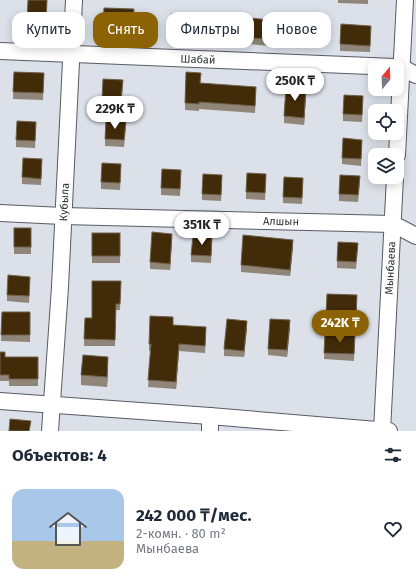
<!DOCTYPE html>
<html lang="ru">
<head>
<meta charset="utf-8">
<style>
  :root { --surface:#fff; --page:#f6f6f7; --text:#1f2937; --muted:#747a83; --accent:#8b6204 }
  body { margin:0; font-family:"Fira Sans",sans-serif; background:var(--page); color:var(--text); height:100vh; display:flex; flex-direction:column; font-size:15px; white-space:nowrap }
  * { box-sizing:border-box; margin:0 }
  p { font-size:13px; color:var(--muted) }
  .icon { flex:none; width:22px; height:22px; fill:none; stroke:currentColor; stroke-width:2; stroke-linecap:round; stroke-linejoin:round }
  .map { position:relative; height:431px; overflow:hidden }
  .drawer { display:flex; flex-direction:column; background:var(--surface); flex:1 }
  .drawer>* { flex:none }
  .top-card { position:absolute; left:12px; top:12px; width:392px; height:36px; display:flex; gap:8px }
  .needle { width:26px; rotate:19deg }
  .controls { position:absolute; left:368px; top:60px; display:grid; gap:8px }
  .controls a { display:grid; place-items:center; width:36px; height:36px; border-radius:8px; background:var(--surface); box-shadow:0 2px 10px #0003; font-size:20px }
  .price { position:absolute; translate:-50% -34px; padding:0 9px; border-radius:14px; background:#fff; color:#222; font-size:13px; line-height:26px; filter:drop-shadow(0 1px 2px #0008) }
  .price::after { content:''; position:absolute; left:50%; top:24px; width:12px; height:9px; margin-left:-6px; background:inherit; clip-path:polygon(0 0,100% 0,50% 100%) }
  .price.on { background:var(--accent); color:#fff }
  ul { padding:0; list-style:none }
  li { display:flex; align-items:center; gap:12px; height:100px; padding:0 12px }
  li span { display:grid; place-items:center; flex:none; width:112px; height:80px; border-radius:12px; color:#555 }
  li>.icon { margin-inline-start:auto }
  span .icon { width:48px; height:48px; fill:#fffc; stroke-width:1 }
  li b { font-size:17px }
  h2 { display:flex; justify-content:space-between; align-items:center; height:48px; padding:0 12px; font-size:17px }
  .chip { padding:0 14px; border-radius:12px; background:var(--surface); box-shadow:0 2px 10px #0003; font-size:14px; line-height:36px }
  .chip.on { background:var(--accent); color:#fff }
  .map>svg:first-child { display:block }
</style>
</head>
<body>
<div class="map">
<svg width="416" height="431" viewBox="0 0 416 431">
  <rect width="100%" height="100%" fill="#dce0e9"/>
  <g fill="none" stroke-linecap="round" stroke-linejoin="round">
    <defs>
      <g id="minor">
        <path d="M 0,51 L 395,67"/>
        <path d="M 397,67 L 401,67 L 416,75"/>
        <path d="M 397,155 L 405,0"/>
        <path d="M 0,213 L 63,216 L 393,224 L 416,236"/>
        <path d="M 0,401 L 210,416 L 389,431"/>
        <path d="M 50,431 L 60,287 L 74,0"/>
        <path d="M 210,431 L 210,416"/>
        <path d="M 382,431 L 395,177"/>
      </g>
    </defs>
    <use href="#minor" stroke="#575b63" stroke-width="18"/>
    <use href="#minor" stroke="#fff" stroke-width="16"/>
  </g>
  <g fill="#8f8679">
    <path d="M 28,0 L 47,0 L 46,27 L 27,26 Z"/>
    <path d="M 338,0 L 368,0 L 368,4 L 338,3 Z"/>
    <path d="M 104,8 L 134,16 L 133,36 L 103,35 Z"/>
    <path d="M 190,21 L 189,41 L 170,40 L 170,33 Z"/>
    <path d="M 235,25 L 234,45 L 214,44 L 214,37 Z"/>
    <path d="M 270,26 L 269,46 L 249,44 L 249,38 Z"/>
    <path d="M 371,32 L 370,52 L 340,51 L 340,44 Z"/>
    <path d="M 14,72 L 44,73 L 43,100 L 13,99 Z"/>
    <path d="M 200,83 L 256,94 L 255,113 L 199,109 L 199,111 L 185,110 L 185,103 Z"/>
    <path d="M 123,87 L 121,107 L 102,105 L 102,99 Z"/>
    <path d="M 306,95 L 304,125 L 284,123 L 284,116 Z"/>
    <path d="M 363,103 L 362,122 L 343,121 L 343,114 Z"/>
    <path d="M 126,128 L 124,147 L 105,146 L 105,139 Z"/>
    <path d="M 36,129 L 35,148 L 16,147 L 16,140 Z"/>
    <path d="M 362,146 L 361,166 L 342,164 L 342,158 Z"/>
    <path d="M 42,166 L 41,185 L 22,184 L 22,177 Z"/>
    <path d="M 121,171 L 120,190 L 101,189 L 101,182 Z"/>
    <path d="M 181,176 L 180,196 L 161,195 L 161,188 Z"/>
    <path d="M 266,181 L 265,200 L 246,199 L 246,192 Z"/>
    <path d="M 222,182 L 221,201 L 202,200 L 202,194 Z"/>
    <path d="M 360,183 L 358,202 L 339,201 L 339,194 Z"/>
    <path d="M 303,185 L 302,204 L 283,203 L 283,197 Z"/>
    <rect x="14" y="228" width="17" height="26"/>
    <rect x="92" y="233" width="28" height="30"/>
    <path d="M 172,240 L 170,270 L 150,269 L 150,262 Z"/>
    <path d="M 212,244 L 211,263 L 191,262 L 191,255 Z"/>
    <path d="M 293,246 L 290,276 L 241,272 L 241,265 Z"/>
    <path d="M 358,249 L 356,269 L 337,268 L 337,261 Z"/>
    <path d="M 121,281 L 120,310 L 116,310 L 115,346 L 84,346 L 85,318 L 92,318 Z"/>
    <path d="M 30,283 L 29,303 L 7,301 L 7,295 Z"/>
    <path d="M 327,294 L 357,295 L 356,322 L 326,321 Z"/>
    <path d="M 2,312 L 30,312 L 30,342 L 1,341 Z"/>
    <path d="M 173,325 L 206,333 L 205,353 L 179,351 L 176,389 L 148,387 L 151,351 L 149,351 L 149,344 Z"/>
    <path d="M 247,327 L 244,357 L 224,356 L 224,349 Z"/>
    <path d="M 290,327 L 287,357 L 268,355 L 268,349 Z"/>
    <path d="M 325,333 L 355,334 L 354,361 L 324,359 Z"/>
    <path d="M 0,352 L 5,357 L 38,357 L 38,386 L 9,386 L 9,381 L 0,381 Z"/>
    <path d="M 108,367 L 107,387 L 81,385 L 81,375 Z"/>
  </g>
  <g fill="#70614c">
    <path d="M 306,88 L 306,95 L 304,125 L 304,118 Z"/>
    <path d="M 172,234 L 172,240 L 170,270 L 170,264 Z"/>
    <path d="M 293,240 L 293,246 L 290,276 L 290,270 Z"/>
    <path d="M 290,320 L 290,327 L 287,357 L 287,350 Z"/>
    <path d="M 247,321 L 247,327 L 244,357 L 244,351 Z"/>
    <path d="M 179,344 L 179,351 L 176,389 L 176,382 Z"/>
    <path d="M 108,357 L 108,367 L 107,387 L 107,377 Z"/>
  </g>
  <g fill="#422b09" stroke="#70614c">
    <path d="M 28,0 L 47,0 L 46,21 L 27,20 Z"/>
    <path d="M 104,8 L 134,9 L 133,29 L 103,28 Z"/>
    <path d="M 171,14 L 190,15 L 189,34 L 170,33 Z"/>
    <path d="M 215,18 L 235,19 L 234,38 L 214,37 Z"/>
    <path d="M 250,18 L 270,20 L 269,39 L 249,38 Z"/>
    <path d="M 341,24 L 371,26 L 370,46 L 340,44 Z"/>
    <path d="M 14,72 L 44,73 L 43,93 L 13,92 Z"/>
    <path d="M 186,72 L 201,73 L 200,83 L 256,87 L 255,106 L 199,102 L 199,104 L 185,103 Z"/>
    <path d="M 103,79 L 123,80 L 121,100 L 102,99 Z"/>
    <path d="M 286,87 L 306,88 L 304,118 L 284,116 Z"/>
    <path d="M 344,95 L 363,96 L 362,115 L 343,114 Z"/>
    <path d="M 106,120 L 126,121 L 124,140 L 105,139 Z"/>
    <path d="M 17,121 L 36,122 L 35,141 L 16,140 Z"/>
    <path d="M 343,138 L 362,140 L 361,159 L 342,158 Z"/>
    <path d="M 23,158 L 42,159 L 41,179 L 22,177 Z"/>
    <path d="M 102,163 L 121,164 L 120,183 L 101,182 Z"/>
    <path d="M 162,169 L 181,170 L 180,189 L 161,188 Z"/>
    <path d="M 247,173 L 266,174 L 265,193 L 246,192 Z"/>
    <path d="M 203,174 L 222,175 L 221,195 L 202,194 Z"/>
    <path d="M 340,175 L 360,176 L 358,195 L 339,194 Z"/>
    <path d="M 284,177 L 303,178 L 302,198 L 283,197 Z"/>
    <rect x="14" y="228" width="17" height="19"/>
    <path d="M 152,232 L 172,234 L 170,264 L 150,262 Z"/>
    <rect x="92" y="233" width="28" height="23"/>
    <path d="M 243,235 L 293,240 L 290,270 L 241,265 Z"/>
    <path d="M 193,236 L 212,237 L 211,256 L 191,255 Z"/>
    <path d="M 338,242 L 358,243 L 356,262 L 337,261 Z"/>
    <path d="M 8,275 L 30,277 L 29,296 L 7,295 Z"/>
    <path d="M 92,281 L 121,281 L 120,304 L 116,304 L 115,340 L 84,339 L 85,318 L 92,318 Z"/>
    <path d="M 327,294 L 357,295 L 356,315 L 326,314 Z"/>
    <path d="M 2,312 L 30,312 L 30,335 L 1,335 Z"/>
    <path d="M 150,316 L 173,317 L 173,325 L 206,327 L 205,346 L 179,344 L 176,382 L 148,380 L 151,344 L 149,344 Z"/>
    <path d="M 227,319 L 247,321 L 244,351 L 224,349 Z"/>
    <path d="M 270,319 L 290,320 L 287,350 L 268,349 Z"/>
    <path d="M 325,333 L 355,334 L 354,354 L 324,353 Z"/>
    <path d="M 0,352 L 5,352 L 5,357 L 38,357 L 38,379 L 9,379 L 9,375 L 0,375 Z"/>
    <path d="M 83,355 L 108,357 L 107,377 L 81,375 Z"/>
    <path d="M 10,419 L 31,421 L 29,431 L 9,431 Z"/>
  </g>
  <g text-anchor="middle" stroke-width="4" stroke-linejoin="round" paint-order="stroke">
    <g font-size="11" fill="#303236" stroke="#fff">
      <text transform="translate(198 59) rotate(2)" y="4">Шабай</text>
      <text transform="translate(64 202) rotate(-87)" y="4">Кубыла</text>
      <text transform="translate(281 221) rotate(1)" y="4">Алшын</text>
      <text transform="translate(390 268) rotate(-87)" y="4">Мынбаева</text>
    </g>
  </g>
</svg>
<div class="controls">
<a><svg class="needle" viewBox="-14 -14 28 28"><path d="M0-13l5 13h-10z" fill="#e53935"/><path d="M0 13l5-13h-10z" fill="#747a83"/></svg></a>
<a><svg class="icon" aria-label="locate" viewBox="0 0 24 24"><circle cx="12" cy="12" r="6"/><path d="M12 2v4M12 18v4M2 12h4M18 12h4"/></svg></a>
<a><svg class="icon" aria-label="layers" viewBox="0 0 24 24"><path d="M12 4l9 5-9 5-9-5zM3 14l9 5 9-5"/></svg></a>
</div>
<b class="price" style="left:295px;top:102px">250K ₸</b>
<b class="price" style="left:115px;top:130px">229K ₸</b>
<b class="price" style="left:202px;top:246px">351K ₸</b>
<b class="price on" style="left:340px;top:344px">242K ₸</b>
<div class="top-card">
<a class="chip">Купить</a>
<a class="chip on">Снять</a>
<a class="chip">Фильтры</a>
<a class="chip">Новое</a>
</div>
</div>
<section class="drawer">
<h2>Объектов: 4<svg class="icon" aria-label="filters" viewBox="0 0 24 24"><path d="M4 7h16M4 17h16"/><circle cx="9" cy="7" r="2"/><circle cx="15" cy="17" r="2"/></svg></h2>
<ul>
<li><span style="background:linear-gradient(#a9c7e8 65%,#c2b280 0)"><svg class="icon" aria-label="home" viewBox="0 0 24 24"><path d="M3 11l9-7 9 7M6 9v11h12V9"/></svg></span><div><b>242 000 ₸/мес.</b><p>2-комн. · 80 m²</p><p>Мынбаева</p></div><svg class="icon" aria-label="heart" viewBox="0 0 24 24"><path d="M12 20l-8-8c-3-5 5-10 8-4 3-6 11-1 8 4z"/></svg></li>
</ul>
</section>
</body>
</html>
